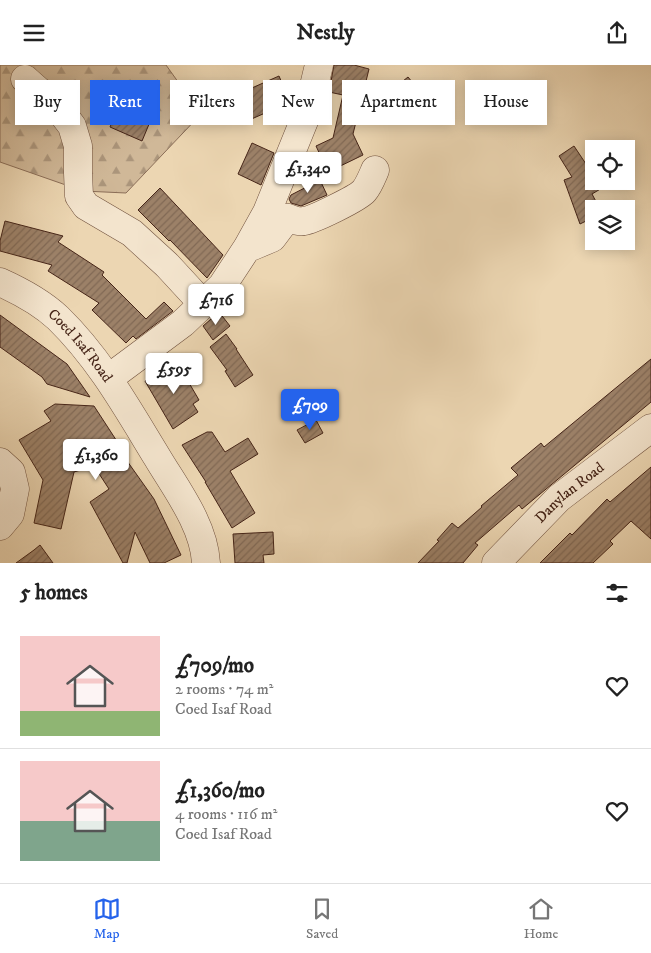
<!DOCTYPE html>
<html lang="en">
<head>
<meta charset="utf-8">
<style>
  :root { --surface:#fff; --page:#f6f6f6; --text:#222; --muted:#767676; --line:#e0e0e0; --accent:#2563eb }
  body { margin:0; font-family:"IM FELL DW Pica",serif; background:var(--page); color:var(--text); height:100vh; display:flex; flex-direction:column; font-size:19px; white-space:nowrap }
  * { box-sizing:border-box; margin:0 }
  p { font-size:16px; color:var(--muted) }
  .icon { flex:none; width:28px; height:28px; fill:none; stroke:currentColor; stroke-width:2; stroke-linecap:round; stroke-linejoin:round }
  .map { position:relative; height:498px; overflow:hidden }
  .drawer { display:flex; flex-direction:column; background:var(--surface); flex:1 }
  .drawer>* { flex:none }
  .banner { position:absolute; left:15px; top:15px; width:621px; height:45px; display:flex; gap:10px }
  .fabs { position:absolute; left:585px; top:75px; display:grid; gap:10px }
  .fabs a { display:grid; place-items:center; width:50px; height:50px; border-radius:0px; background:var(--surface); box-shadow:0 2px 12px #0003; font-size:25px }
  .price { position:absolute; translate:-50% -42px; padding:0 11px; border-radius:5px; background:#fff; color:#222; font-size:16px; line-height:32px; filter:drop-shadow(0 1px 2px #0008) }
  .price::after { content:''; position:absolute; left:50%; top:30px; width:15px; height:11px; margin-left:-8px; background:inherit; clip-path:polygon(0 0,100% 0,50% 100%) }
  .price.active { background:var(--accent); color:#fff }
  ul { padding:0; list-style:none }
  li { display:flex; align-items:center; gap:15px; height:125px; padding:0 20px }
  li+li { border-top:1px solid var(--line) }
  li span { display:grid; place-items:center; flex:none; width:140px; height:100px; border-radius:0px; color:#555 }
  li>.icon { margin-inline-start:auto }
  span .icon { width:60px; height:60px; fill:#fffc; stroke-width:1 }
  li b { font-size:21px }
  h2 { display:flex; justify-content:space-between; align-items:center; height:60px; padding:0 20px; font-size:21px }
  .tag { padding:0 18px; border-radius:0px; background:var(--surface); box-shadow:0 2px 12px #0003; font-size:18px; line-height:45px }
  .tag.active { background:var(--accent); color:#fff }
  header { display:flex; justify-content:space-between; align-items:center; height:65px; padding:0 20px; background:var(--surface); font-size:22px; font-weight:700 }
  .menu { display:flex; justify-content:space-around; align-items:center; height:70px; border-top:1px solid var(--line); background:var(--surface); font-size:14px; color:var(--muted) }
  .menu a { display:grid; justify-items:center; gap:2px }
  .menu .active { color:var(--accent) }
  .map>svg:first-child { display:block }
</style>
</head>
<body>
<header><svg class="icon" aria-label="menu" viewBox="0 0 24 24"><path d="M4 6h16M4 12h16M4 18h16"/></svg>Nestly<svg class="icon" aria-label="share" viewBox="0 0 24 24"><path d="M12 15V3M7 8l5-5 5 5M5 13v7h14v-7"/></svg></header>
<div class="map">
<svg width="651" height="498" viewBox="0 0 651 498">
  <defs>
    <pattern id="forest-firs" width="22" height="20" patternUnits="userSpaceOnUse" patternTransform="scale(1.25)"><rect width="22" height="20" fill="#d0b898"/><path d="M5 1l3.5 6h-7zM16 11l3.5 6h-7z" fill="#ab957b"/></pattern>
    <pattern id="building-hatch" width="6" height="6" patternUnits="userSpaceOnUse" patternTransform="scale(1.25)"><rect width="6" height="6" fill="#9c8168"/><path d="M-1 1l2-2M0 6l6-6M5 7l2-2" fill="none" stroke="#816955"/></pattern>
  </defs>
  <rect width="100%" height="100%" fill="#ecd6b2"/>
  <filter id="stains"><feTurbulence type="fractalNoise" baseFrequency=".004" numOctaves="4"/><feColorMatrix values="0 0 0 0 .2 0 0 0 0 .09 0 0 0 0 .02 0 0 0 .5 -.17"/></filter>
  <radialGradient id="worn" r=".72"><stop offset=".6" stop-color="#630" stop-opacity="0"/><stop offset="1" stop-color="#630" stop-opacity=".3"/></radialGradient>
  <path fill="url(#forest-firs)" stroke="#8b6e58" d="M 0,0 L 166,0 L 201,49 L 126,128 L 83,126 L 0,97 Z"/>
  <g fill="url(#building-hatch)" stroke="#462518">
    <path d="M 334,0 L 354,0 L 369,4 L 353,69 L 363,90 L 328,107 L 316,81 L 333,73 L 343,30 L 329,27 Z"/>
    <path d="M 279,11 L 290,37 L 247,56 L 236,30 Z"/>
    <path d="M 408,12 L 425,33 L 399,55 L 391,46 L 383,53 L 373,40 Z"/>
    <path d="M 120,38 L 152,52 L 142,76 L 110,62 Z"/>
    <path d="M 252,78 L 274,88 L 261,120 L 238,109 Z"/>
    <path d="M 574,81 L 594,111 L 594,116 L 597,116 L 602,123 L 592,129 L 600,144 L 594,144 L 594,152 L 580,159 L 564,115 L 572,112 L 559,91 Z"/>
    <path d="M 320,115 L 327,130 L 301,141 L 291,138 L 289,134 L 291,130 Z"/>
    <path d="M 160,123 L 223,190 L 207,213 L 170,175 L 169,176 L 138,145 Z"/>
    <path d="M 5,156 L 63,171 L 58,177 L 104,207 L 102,210 L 146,254 L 164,237 L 173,246 L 136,274 L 133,271 L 126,278 L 92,245 L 99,238 L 48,206 L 52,200 L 0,186 L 0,176 Z"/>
    <path d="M 219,247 L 230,261 L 213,275 L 203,261 Z"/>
    <path d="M 0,250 L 67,299 L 90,332 L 47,319 L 42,312 L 0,282 Z"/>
    <path d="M 226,269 L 237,284 L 236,284 L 253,310 L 235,322 L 225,306 L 227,305 L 210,282 Z"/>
    <path d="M 651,294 L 651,337 L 522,444 L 519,440 L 475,478 L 478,480 L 463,498 L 418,498 L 439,476 L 437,475 L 452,458 L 458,463 L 482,442 L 481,441 L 518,410 L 511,403 L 541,378 L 544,382 Z"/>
    <path d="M 178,299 L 199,335 L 193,339 L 198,347 L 173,364 L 145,316 L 170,301 L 171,304 Z"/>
    <path d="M 55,339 L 94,341 L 122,384 L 120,386 L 154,434 L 181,490 L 164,498 L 150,498 L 135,467 L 127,498 L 123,498 L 90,437 L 109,424 L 94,401 L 74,407 L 61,464 L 34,458 L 43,415 L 19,375 L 51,356 L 44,346 Z"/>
    <path d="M 316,355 L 323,368 L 305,378 L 297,365 Z"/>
    <path d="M 207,367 L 212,367 L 225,387 L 248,373 L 258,389 L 230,406 L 255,448 L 232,463 L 205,417 L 206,417 L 182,380 Z"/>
    <path d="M 651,402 L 651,474 L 631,456 L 610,476 L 613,479 L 593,498 L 540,498 L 570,468 L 572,470 L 607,434 L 610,437 Z"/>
    <path d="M 273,467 L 274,489 L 263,490 L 264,498 L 235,498 L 233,469 Z"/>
    <path d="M 40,480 L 53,498 L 16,498 L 34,485 Z"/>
  </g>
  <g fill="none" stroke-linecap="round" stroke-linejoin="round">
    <defs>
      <g id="minor">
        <path d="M 25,14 L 59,44 L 72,61 L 78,81 L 78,108 L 79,131 L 86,141 L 132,168 L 167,200 L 203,239"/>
        <path d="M 253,181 L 272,173 L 284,157 L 288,153 C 293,155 299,157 304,156 C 313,155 358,133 364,126 C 369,120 372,112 375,105"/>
        <path id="s1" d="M 0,217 C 20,226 42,238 58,253 C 100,294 127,343 157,392 C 176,424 204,460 206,498"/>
        <path d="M 109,313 L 183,258 L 222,221 L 247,183 L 267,147 L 308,46 L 319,0"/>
        <path d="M 0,397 L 11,407 L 15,424 L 10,449 L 0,461"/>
        <path id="s2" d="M 496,498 L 559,433 L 651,363"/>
      </g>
    </defs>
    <use href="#minor" stroke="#70513e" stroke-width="29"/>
    <use href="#minor" stroke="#f3e4cd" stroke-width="28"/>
  </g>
  <g text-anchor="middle" stroke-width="5" stroke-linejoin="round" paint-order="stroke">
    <g font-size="15" fill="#462518" stroke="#f3e4cd">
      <text dy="5" stroke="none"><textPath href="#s1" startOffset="104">Coed Isaf Road</textPath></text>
      <text dy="5" stroke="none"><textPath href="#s2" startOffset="102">Danylan Road</textPath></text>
    </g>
  </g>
  <rect width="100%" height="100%" filter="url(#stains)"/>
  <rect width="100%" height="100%" fill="url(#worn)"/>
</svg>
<div class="fabs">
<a><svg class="icon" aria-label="locate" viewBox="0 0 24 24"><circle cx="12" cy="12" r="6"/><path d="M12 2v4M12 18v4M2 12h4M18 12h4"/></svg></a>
<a><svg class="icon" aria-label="layers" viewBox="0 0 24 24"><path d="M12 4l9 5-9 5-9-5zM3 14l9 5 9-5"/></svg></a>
</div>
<b class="price" style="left:308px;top:129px">£1,340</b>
<b class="price" style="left:216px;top:261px">£716</b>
<b class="price" style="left:174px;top:330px">£595</b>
<b class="price active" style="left:310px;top:366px">£709</b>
<b class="price" style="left:96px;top:416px">£1,360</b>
<div class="banner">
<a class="tag">Buy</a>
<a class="tag active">Rent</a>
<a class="tag">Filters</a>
<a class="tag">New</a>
<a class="tag">Apartment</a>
<a class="tag">House</a>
</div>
</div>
<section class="drawer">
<h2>5 homes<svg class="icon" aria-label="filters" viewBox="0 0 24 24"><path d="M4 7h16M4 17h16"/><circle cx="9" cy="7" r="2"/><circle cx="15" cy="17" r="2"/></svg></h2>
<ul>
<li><span style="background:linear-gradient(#f6c9c9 75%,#8fb573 0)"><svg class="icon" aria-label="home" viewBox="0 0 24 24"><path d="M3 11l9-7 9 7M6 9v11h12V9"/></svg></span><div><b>£709/mo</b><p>2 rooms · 74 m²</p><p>Coed Isaf Road</p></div><svg class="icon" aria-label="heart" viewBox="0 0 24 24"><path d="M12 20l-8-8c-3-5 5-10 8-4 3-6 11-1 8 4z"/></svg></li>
<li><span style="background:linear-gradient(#f6c9c9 60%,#7fa58c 0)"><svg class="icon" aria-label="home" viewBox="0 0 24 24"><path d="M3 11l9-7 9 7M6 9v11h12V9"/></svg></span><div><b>£1,360/mo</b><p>4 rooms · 116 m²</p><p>Coed Isaf Road</p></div><svg class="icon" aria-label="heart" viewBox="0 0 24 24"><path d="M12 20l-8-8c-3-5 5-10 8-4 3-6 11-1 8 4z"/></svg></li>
</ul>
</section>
<nav class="menu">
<a class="active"><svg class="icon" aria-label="map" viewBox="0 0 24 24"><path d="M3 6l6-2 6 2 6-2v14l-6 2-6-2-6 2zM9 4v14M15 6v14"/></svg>Map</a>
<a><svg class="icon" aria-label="saved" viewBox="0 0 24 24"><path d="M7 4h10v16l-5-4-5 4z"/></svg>Saved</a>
<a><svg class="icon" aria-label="home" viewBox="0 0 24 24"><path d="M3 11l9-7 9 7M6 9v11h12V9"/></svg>Home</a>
</nav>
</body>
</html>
